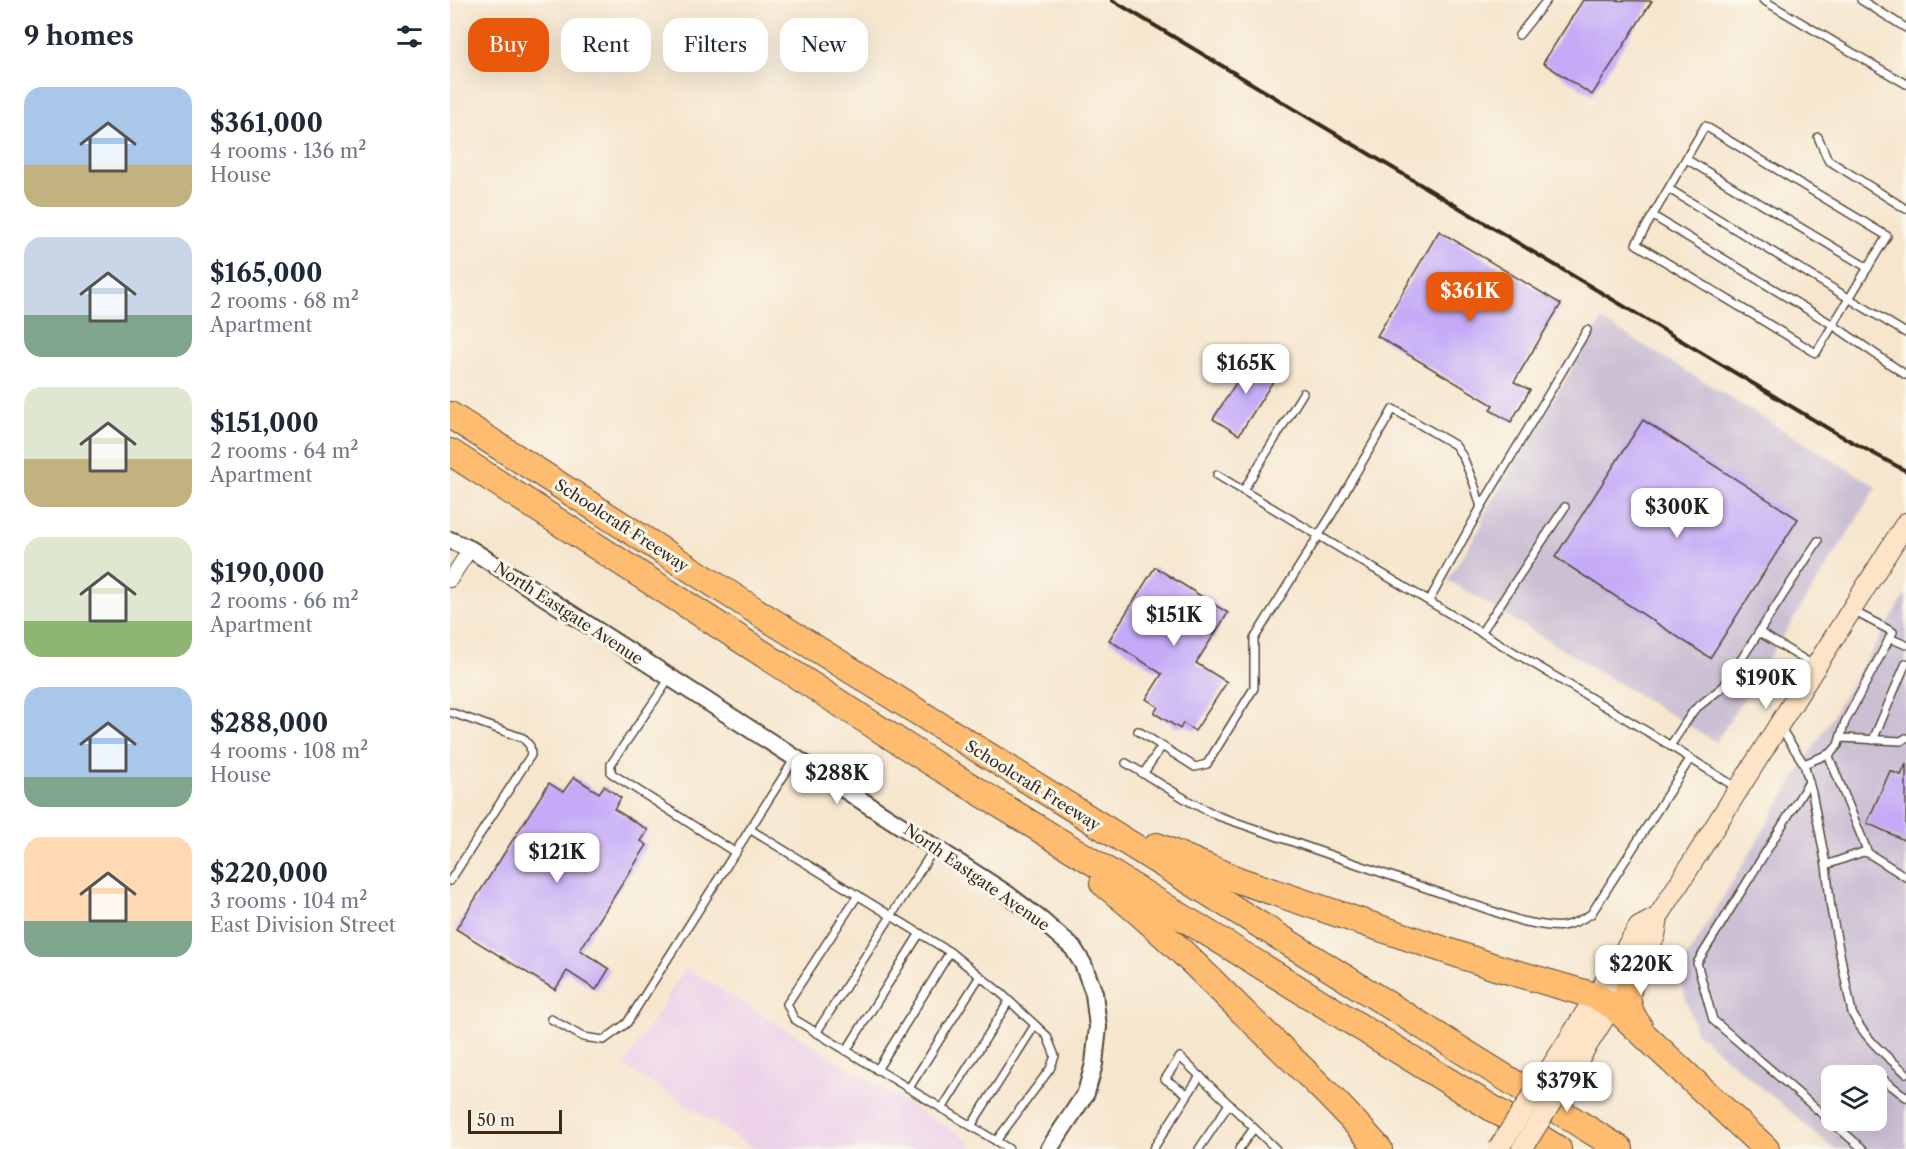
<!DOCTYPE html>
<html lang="en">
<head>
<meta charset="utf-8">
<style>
  :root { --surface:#fff; --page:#f6f6f7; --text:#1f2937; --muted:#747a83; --accent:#ea580c }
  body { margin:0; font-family:"Libre Caslon Text",serif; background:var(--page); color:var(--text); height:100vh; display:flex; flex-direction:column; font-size:22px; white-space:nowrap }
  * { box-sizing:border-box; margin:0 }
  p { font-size:20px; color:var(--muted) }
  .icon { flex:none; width:33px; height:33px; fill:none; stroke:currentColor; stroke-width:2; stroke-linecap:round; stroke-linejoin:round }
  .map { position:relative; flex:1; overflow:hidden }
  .drawer { display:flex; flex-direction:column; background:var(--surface); width:450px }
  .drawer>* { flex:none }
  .hud { position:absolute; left:18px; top:18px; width:570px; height:54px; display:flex; gap:12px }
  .fabs { position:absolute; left:1371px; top:1065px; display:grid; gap:12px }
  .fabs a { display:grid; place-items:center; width:66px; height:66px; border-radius:12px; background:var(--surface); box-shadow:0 6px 24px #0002; font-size:30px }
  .scale { position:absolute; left:18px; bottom:15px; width:94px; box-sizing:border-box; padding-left:6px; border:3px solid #3b2a1e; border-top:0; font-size:16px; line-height:21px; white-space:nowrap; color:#3b2a1e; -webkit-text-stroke:4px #fbf7ec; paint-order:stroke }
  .price { position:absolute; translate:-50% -51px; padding:0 14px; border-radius:12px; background:#fff; color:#222; font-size:20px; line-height:39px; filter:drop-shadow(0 2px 3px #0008) }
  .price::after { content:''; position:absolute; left:50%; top:36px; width:18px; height:14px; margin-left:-9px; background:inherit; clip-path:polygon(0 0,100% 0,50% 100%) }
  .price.on { background:var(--accent); color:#fff }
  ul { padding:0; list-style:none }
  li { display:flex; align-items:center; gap:18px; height:150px; padding:0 24px }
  li span { display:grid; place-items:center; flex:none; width:168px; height:120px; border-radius:18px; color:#555 }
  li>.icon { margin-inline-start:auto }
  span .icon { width:72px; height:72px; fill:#fffc; stroke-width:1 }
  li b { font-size:26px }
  h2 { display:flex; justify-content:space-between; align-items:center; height:72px; padding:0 24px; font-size:26px }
  .chip { padding:0 21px; border-radius:18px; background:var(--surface); box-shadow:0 6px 24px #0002; font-size:21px; line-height:54px }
  .chip.on { background:var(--accent); color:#fff }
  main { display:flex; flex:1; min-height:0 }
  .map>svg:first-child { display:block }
</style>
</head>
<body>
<main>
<section class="drawer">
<h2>9 homes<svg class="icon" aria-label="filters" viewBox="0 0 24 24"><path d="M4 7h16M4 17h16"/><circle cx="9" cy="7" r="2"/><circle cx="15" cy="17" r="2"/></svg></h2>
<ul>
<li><span style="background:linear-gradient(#a9c7e8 65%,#c2b280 0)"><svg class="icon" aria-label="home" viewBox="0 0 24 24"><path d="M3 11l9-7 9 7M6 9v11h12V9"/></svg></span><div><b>$361,000</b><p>4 rooms · 136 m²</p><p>House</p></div></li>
<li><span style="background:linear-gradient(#c9d6e8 65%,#7fa58c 0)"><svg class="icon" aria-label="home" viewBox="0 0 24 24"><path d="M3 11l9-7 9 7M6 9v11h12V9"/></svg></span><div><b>$165,000</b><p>2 rooms · 68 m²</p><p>Apartment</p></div></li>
<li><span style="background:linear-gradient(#dfe7d0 60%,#c2b280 0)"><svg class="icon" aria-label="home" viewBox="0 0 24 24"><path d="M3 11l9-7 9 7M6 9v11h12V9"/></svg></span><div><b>$151,000</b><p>2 rooms · 64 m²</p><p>Apartment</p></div></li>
<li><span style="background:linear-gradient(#dfe7d0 70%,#8fb573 0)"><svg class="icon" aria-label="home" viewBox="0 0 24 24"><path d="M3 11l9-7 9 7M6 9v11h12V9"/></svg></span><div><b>$190,000</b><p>2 rooms · 66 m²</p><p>Apartment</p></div></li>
<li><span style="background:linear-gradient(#a9c7e8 75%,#7fa58c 0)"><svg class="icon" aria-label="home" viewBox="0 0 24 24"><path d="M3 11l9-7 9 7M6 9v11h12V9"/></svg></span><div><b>$288,000</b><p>4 rooms · 108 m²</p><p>House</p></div></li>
<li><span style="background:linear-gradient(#ffd9b3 70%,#7fa58c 0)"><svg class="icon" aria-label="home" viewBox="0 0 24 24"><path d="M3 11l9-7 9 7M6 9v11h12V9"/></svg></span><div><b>$220,000</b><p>3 rooms · 104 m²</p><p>East Division Street</p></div></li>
</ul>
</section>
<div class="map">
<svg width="1456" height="1149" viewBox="0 0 1456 1149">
  <rect width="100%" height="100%" fill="#fbf7ec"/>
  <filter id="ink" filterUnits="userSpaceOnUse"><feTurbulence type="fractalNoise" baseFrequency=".0167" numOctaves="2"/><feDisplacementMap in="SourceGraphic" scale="12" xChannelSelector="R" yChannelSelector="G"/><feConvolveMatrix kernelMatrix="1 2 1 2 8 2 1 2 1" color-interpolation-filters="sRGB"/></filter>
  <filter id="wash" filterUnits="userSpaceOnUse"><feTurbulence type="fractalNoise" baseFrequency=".008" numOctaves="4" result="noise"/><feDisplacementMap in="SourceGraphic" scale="24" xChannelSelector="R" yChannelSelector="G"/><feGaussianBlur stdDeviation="1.35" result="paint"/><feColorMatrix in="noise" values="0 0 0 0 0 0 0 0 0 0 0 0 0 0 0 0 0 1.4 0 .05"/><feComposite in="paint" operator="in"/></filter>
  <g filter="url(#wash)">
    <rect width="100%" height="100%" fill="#f6e6ce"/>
    <path fill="#ecd1e9" d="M 236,968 L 523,1143 L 519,1149 L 305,1149 L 174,1066 Z"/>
    <g fill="#cbbfd4" fill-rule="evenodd">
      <path d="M 1152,320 L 1427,487 L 1266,742 L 998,580 L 1034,521 L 1031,519 Z"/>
      <path d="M 1456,594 L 1456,1149 L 1384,1149 L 1246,1032 L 1228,972 ZM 1382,1076 L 1426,1076 L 1426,1120 L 1382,1120 Z"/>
    </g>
    <g id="blocks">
      <g fill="#c5abf7">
        <path d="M 1133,0 L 1202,1 L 1142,95 L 1093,63 Z"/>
        <path d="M 989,231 L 1111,304 L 1064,382 L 1080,390 L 1061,422 L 1040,410 L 1043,405 L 927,336 Z"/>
        <path d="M 803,356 L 829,372 L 789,435 L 763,419 Z"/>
        <path d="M 1193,420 L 1348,519 L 1260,658 L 1105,557 Z"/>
        <path d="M 705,567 L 778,613 L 746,663 L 777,682 L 745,731 L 733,723 L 730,729 L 704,713 L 708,707 L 696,699 L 712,674 L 659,640 Z"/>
        <path d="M 1456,764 L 1456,841 L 1417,823 L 1440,771 L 1451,775 Z"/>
        <path d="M 124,777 L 149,793 L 154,786 L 171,798 L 164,809 L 198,830 L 191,841 L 197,845 L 130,950 L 159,969 L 146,990 L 117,971 L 105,990 L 6,929 L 99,783 L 113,792 Z"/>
      </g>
    </g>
  </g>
  <g filter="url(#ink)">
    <use href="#blocks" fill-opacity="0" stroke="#574638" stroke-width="1.5"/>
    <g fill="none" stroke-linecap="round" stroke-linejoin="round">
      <defs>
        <g id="service">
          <path d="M 1313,0 L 1456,84"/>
          <path d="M 1411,0 L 1456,28"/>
          <path d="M 1069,35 L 1097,0"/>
          <path d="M 1255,126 L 1437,236 L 1366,353 L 1186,244 Z"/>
          <path d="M 1368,137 L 1378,160 L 1456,209"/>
          <path d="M 1236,159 L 1418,268"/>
          <path d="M 1219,189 L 1456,333"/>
          <path d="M 1203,216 L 1383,325 L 1456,375"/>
          <path d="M 767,475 L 1208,738 L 1287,788"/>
          <path d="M 793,491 L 853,393"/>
          <path d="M 979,601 L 1031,507 L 1137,330"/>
          <path d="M 1309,632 L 1363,665"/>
          <path d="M 1031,633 L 1115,507"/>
          <path d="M 1439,638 L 1456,645"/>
          <path d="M 220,678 L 161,764 L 161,773 L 286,853"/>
          <path d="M 0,712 L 73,738 L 80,746 L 81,755 L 0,881"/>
          <path d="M 1330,727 L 1354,764 L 1362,793 L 1376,865 L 1381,909 L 1402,1013 C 1415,1039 1434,1054 1456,1073"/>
          <path d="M 688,731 L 745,767 L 757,764 L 804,688 L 804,639 L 882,514 L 943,409 L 1005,445 L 1013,457 L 1024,484 L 1031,507"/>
          <path d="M 1391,738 L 1451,741 L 1456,738"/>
          <path d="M 1423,740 L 1456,663"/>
          <path d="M 1220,746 L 1244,710 L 1274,686 L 1368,541"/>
          <path d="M 1378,754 L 1418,853"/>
          <path d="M 676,763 L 742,803 L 768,816 L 1071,921 C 1104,927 1111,932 1141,914 L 1240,759"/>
          <path d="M 1354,764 L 1381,753 L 1388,745 L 1395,722 L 1443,632 L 1403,611"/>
          <path d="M 693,774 L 712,746"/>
          <path d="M 1359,782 L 1247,963 L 1263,1020 L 1413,1149"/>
          <path d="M 301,830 L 500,952 L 552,994 L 597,1036 L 605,1056 L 600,1069 L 546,1141 L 559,1149"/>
          <path d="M 1376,865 L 1413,852 L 1418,853 L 1456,877"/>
          <path d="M 408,895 L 337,1004 L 344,1019 L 546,1141"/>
          <path d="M 101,1019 L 133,1037 L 154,1040 L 177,1023 L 345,758"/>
          <path d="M 366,1033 L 484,849"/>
          <path d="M 396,1051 L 470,933"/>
          <path d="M 427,1070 L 500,952"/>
          <path d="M 1418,1076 L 1422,1071 L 1456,1097"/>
          <path d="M 459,1088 L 530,976"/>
          <path d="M 737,1094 L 715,1079 L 730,1057 L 826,1149"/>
          <path d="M 492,1109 L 559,1001"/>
          <path d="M 521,1126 L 585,1025"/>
          <path d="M 703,1149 L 750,1076"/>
          <path d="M 749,1149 L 779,1104"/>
          <path d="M 789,1149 L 804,1128"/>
        </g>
        <path id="minor" d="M 0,580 L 20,549"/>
        <path id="tertiary" d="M 0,540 L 20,549 L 557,894 L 591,920 L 623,948 L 633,964 L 644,993 L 648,1027 L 644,1064 L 636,1093 L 599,1149"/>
        <g id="secondary">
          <path d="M 1116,1044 L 1189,927 L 1208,917"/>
          <path d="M 1130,1057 L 1205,936 L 1208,917 L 1456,523"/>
        </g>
        <g id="motorway">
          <path d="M 0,415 L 317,618 L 1170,1149"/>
          <path d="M 0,452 L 476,759 L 1108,1149"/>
          <path d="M 707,846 L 788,880 L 1045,967 L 1145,996 L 1163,1006 L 1316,1149"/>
          <path d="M 653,883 C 703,922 749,968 794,1013 C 840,1057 887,1101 929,1149"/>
          <path d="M 1182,975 C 1175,994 1176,1009 1189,1026"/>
        </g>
      </defs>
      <use href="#service" stroke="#574638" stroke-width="10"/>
      <use href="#minor" stroke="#574638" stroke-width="16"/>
      <use href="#tertiary" stroke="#574638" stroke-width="20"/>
      <use href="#secondary" stroke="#574638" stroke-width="22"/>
      <use href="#motorway" stroke="#574638" stroke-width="28"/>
      <use href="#service" stroke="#fff" stroke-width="7"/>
      <use href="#minor" stroke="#fff" stroke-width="14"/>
      <use href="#tertiary" stroke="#fff" stroke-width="16"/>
      <use href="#secondary" stroke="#fee4c6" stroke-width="20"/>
      <use href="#motorway" stroke="#fdbc70" stroke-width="26"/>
      <path stroke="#3b2a1e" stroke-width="4" d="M 662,0 L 1384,432 L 1456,471"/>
      <defs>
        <g id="secondary-bridge">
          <path d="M 1048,1149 L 1116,1044"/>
          <path d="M 1072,1149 L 1130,1057"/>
        </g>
      </defs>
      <use href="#secondary-bridge" stroke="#574638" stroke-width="22" stroke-linecap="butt"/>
      <use href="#secondary-bridge" stroke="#fee4c6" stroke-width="20"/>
    </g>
  </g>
  <g text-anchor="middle" stroke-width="6" stroke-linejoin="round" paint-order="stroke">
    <g font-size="16" fill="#3b2a1e" stroke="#fbf7ec">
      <text transform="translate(172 525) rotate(33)" y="6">Schoolcraft Freeway</text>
      <text transform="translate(119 613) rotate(33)" y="6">North Eastgate Avenue</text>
      <text transform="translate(583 785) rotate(32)" y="6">Schoolcraft Freeway</text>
      <text transform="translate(527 877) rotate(35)" y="6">North Eastgate Avenue</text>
    </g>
  </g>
</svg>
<div class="fabs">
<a><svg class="icon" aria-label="layers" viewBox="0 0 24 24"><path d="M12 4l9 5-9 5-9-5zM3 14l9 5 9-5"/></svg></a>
</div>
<div class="scale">50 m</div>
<b class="price on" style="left:1020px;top:323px">$361K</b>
<b class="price" style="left:796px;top:395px">$165K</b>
<b class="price" style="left:1227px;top:539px">$300K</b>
<b class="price" style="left:724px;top:647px">$151K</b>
<b class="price" style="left:1316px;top:710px">$190K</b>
<b class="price" style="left:387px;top:805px">$288K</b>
<b class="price" style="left:107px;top:884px">$121K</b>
<b class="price" style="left:1191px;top:996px">$220K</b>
<b class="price" style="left:1117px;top:1113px">$379K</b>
<div class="hud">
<a class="chip on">Buy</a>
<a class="chip">Rent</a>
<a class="chip">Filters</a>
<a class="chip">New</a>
</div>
</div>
</main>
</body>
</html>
